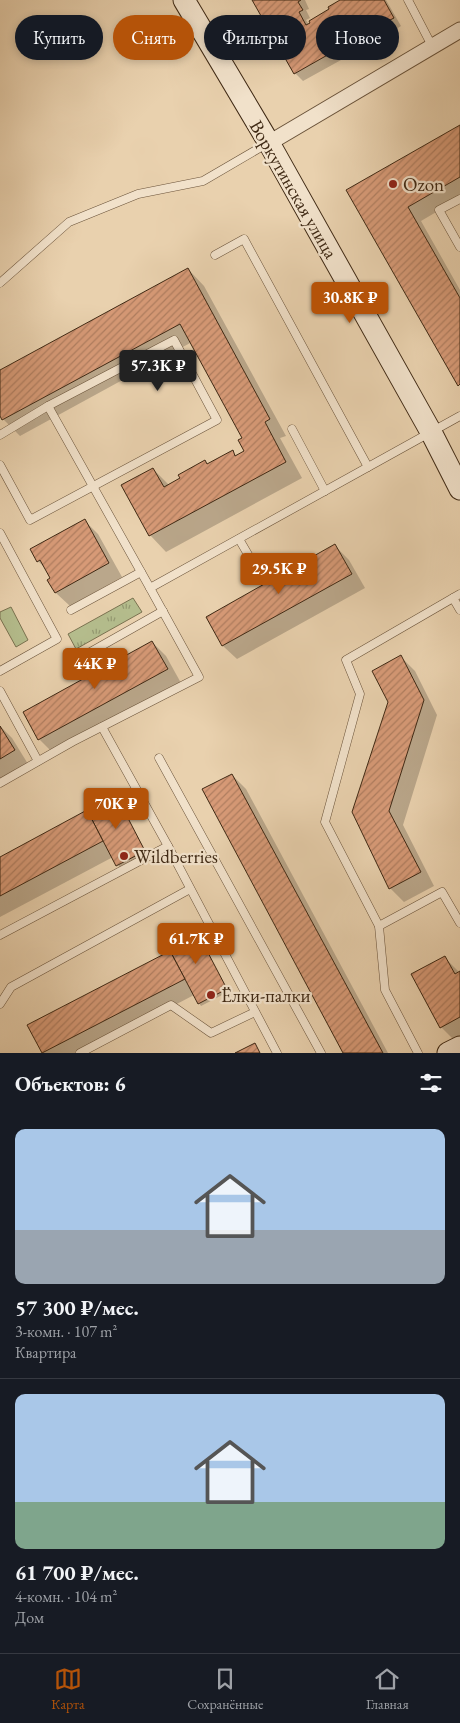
<!DOCTYPE html>
<html lang="ru">
<head>
<meta charset="utf-8">
<style>
  :root { --surface:#171b24; --page:#242831; --text:#f1f3f6; --muted:#9ea1a6; --line:#363941; --accent:#b45309 }
  body { margin:0; font-family:"EB Garamond",serif; background:var(--page); color:var(--text); height:100vh; display:flex; flex-direction:column; font-size:19px; white-space:nowrap }
  * { box-sizing:border-box; margin:0 }
  p { font-size:16px; color:var(--muted) }
  .icon { flex:none; width:28px; height:28px; fill:none; stroke:currentColor; stroke-width:2; stroke-linecap:round; stroke-linejoin:round }
  .map { position:relative; height:1053px; overflow:hidden }
  .drawer { display:flex; flex-direction:column; background:var(--surface); flex:1 }
  .drawer>* { flex:none }
  .banner { position:absolute; left:15px; top:15px; width:430px; height:45px; display:flex; gap:10px }
  .price { position:absolute; translate:-50% -42px; padding:0 11px; border-radius:5px; background:var(--accent); color:#fff; font-size:16px; line-height:32px; filter:drop-shadow(0 1px 2px #0008) }
  .price::after { content:''; position:absolute; left:50%; top:30px; width:15px; height:11px; margin-left:-8px; background:inherit; clip-path:polygon(0 0,100% 0,50% 100%) }
  .price.selected { background:#222; color:#fff }
  ul { padding:0; list-style:none }
  li { display:grid; align-content:center; gap:10px; height:265px; padding:0 15px }
  li+li { border-top:1px solid var(--line) }
  li span { display:grid; place-items:center; height:155px; border-radius:10px; color:#555 }
  li>.icon { margin-inline-start:auto }
  span .icon { width:90px; height:90px; fill:#fffc; stroke-width:1 }
  li b { font-size:21px }
  h2 { display:flex; justify-content:space-between; align-items:center; height:60px; padding:0 15px; font-size:21px }
  .pill { padding:0 18px; border-radius:22px; background:var(--surface); box-shadow:0 2px 8px #0003; font-size:18px; line-height:45px }
  .pill.selected { background:var(--accent); color:#fff }
  .dock { display:flex; justify-content:space-around; align-items:center; height:70px; border-top:1px solid var(--line); background:var(--surface); font-size:14px; color:var(--muted) }
  .dock a { display:grid; justify-items:center; gap:2px }
  .dock .selected { color:var(--accent) }
  .map>svg:first-child { display:block }
</style>
</head>
<body>
<div class="map">
<svg width="460" height="1053" viewBox="0 0 460 1053">
  <defs>
    <pattern id="park-tufts" width="24" height="20" patternUnits="userSpaceOnUse" patternTransform="scale(1.25)"><rect width="24" height="20" fill="#b4bc8c"/><path d="M3 7l-1-3M5 7V3M7 7l1-3M15 17l-1-3M17 17v-4M19 17l1-3" fill="none" stroke="#949971"/></pattern>
    <pattern id="building-hatch" width="6" height="6" patternUnits="userSpaceOnUse" patternTransform="scale(1.25)"><rect width="6" height="6" fill="#d79a77"/><path d="M-1 1l2-2M0 6l6-6M5 7l2-2" fill="none" stroke="#b07e60"/></pattern>
  </defs>
  <rect width="100%" height="100%" fill="#e9d1ae"/>
  <filter id="stains"><feTurbulence type="fractalNoise" baseFrequency=".004" numOctaves="4"/><feColorMatrix values="0 0 0 0 .2 0 0 0 0 .09 0 0 0 0 .02 0 0 0 .5 -.17"/></filter>
  <radialGradient id="worn" r=".72"><stop offset=".6" stop-color="#630" stop-opacity="0"/><stop offset="1" stop-color="#630" stop-opacity=".3"/></radialGradient>
  <path fill="url(#park-tufts)" stroke="#7a7250" d="M 133,598 L 142,612 L 76,649 L 68,634 Z"/>
  <path fill="#b4bc8c" stroke="#7a7250" d="M 11,607 L 28,640 L 16,647 L 0,618 L 0,612 Z"/>
  <g fill="#0003">
    <path d="M 253,0 L 305,0 L 309,9 L 306,10 L 310,18 L 306,20 L 309,25 L 342,0 L 386,0 L 401,26 L 390,33 L 392,37 L 373,47 L 370,44 L 303,81 L 295,73 Z"/>
    <path d="M 460,126 L 460,198 L 421,221 L 460,290 L 460,386 L 348,191 Z"/>
    <path d="M 188,269 L 204,286 L 286,436 L 280,438 L 302,478 L 166,552 L 150,535 L 153,469 L 169,485 L 205,461 L 208,465 L 232,452 L 237,456 L 246,452 L 244,438 L 192,342 L 20,436 L 3,419 L 0,413 L 0,371 Z"/>
    <path d="M 84,520 L 98,534 L 122,577 L 70,606 L 56,593 L 49,580 L 52,578 L 47,570 L 38,561 Z"/>
    <path d="M 335,546 L 349,560 L 365,588 L 237,659 L 223,646 L 207,617 Z"/>
    <path d="M 152,642 L 166,656 L 181,683 L 53,753 L 39,739 L 24,713 Z"/>
    <path d="M 401,657 L 415,671 L 437,715 L 403,825 L 434,886 L 404,902 L 390,888 L 353,812 L 389,702 Z"/>
    <path d="M 0,726 L 12,738 L 28,764 L 0,780 Z"/>
    <path d="M 232,775 L 246,789 L 388,1053 L 344,1053 L 204,790 Z"/>
    <path d="M 116,797 L 147,854 L 120,868 L 113,857 L 0,917 L 0,858 Z"/>
    <path d="M 196,930 L 228,992 L 201,1006 L 194,995 L 83,1053 L 43,1053 L 29,1026 L 170,953 L 174,957 Z"/>
    <path d="M 444,957 L 460,973 L 460,1042 L 457,1043 L 441,1027 Z"/>
  </g>
  <g fill="url(#building-hatch)" stroke="#3f2914">
    <path d="M 252,0 L 301,0 L 298,2 L 303,10 L 299,12 L 306,25 L 310,23 L 309,21 L 329,9 L 328,7 L 340,0 L 384,0 L 394,18 L 382,24 L 385,28 L 364,40 L 361,36 L 294,74 Z"/>
    <path d="M 460,125 L 460,177 L 408,207 L 460,298 L 460,384 L 458,386 L 346,190 Z"/>
    <path d="M 188,268 L 270,419 L 265,422 L 286,462 L 149,536 L 121,485 L 153,468 L 164,487 L 180,478 L 178,475 L 205,460 L 207,464 L 233,450 L 235,456 L 244,451 L 238,440 L 242,438 L 180,324 L 2,420 L 0,416 L 0,370 Z"/>
    <path d="M 85,519 L 109,563 L 55,593 L 47,580 L 50,578 L 40,560 L 37,562 L 30,549 Z"/>
    <path d="M 335,544 L 352,574 L 222,646 L 206,617 Z"/>
    <path d="M 152,641 L 168,669 L 38,740 L 23,712 Z"/>
    <path d="M 401,655 L 424,700 L 389,811 L 421,872 L 389,889 L 352,812 L 388,702 L 372,671 Z"/>
    <path d="M 0,726 L 15,750 L 0,759 Z"/>
    <path d="M 232,774 L 383,1053 L 343,1053 L 202,789 Z"/>
    <path d="M 116,795 L 145,851 L 116,866 L 87,810 Z"/>
    <path d="M 87,810 L 103,841 L 0,896 L 0,857 Z"/>
    <path d="M 194,926 L 227,989 L 198,1004 L 165,941 Z"/>
    <path d="M 170,951 L 185,979 L 42,1053 L 27,1025 Z"/>
    <path d="M 445,956 L 455,974 L 460,971 L 460,1017 L 440,1028 L 411,974 Z"/>
    <path d="M 255,1043 L 260,1053 L 235,1053 Z"/>
  </g>
  <g fill="none" stroke-linecap="round" stroke-linejoin="round">
    <defs>
      <g id="lane">
        <path d="M 408,0 L 432,46"/>
        <path d="M 460,199 L 439,210 L 460,247"/>
        <path d="M 215,255 L 244,239 L 368,467"/>
        <path d="M 0,283 L 69,222 L 138,194 L 203,181 L 268,143"/>
        <path d="M 48,406 L 150,588 L 460,416"/>
        <path d="M 292,429 L 325,491"/>
        <path d="M 0,435 L 48,406 L 174,340 L 217,420 L 30,520 L 0,465"/>
        <path d="M 0,533 L 57,639 L 0,671"/>
        <path d="M 239,539 L 260,575"/>
        <path d="M 453,598 L 460,610"/>
        <path d="M 71,610 L 141,572"/>
        <path d="M 71,663 L 163,611"/>
        <path d="M 0,691 L 38,761"/>
        <path d="M 102,727 L 168,846 L 277,1053"/>
        <path d="M 159,758 L 321,1053"/>
        <path d="M 0,783 L 72,742 L 199,677 L 150,588"/>
        <path d="M 379,926 L 442,892 L 460,923"/>
        <path d="M 0,935 L 168,846"/>
        <path d="M 0,1004 L 11,987 L 190,889"/>
        <path d="M 80,1053 L 171,1005 L 211,1033 L 255,1012"/>
        <path d="M 418,1053 L 385,990 L 379,926 L 325,822 L 360,694 L 346,660 L 460,594"/>
      </g>
      <path id="street" d="M 269,143 L 460,30"/>
      <g id="secondary">
        <path d="M 184,0 L 269,143 L 431,432 L 460,489"/>
        <path d="M 448,1053 L 460,1047"/>
      </g>
    </defs>
    <use href="#lane" stroke="#6a533a" stroke-width="9"/>
    <use href="#street" stroke="#6a533a" stroke-width="17"/>
    <use href="#secondary" stroke="#3f2914" stroke-width="23"/>
    <use href="#lane" stroke="#f1e1ca" stroke-width="8"/>
    <use href="#street" stroke="#f1e1ca" stroke-width="15"/>
    <use href="#secondary" stroke="#f1e1ca" stroke-width="21"/>
  </g>
  <g fill="#8f2418" stroke="#f1e1ca" stroke-width="2">
    <circle cx="393" cy="184" r="5"/>
    <circle cx="124" cy="856" r="5"/>
    <circle cx="211" cy="995" r="5"/>
  </g>
  <g text-anchor="middle" stroke-width="4.5" stroke-linejoin="round" paint-order="stroke">
    <g font-size="19" fill="#3f2914" stroke="#f1e1ca" text-anchor="start">
      <text x="403" y="191">Ozon</text>
      <text x="134" y="863">Wildberries</text>
      <text x="221" y="1002">Ёлки-палки</text>
    </g>
    <g font-size="19" fill="#3f2914" stroke="#f1e1ca">
      <text transform="translate(294 189) rotate(60)" y="7">Воркутинская улица</text>
    </g>
  </g>
  <rect width="100%" height="100%" filter="url(#stains)"/>
  <rect width="100%" height="100%" fill="url(#worn)"/>
</svg>
<b class="price" style="left:350px;top:324px">30.8K ₽</b>
<b class="price selected" style="left:158px;top:392px">57.3K ₽</b>
<b class="price" style="left:279px;top:595px">29.5K ₽</b>
<b class="price" style="left:95px;top:690px">44K ₽</b>
<b class="price" style="left:116px;top:830px">70K ₽</b>
<b class="price" style="left:196px;top:965px">61.7K ₽</b>
<div class="banner">
<a class="pill">Купить</a>
<a class="pill selected">Снять</a>
<a class="pill">Фильтры</a>
<a class="pill">Новое</a>
</div>
</div>
<section class="drawer">
<h2>Объектов: 6<svg class="icon" aria-label="filters" viewBox="0 0 24 24"><path d="M4 7h16M4 17h16"/><circle cx="9" cy="7" r="2"/><circle cx="15" cy="17" r="2"/></svg></h2>
<ul>
<li><span style="background:linear-gradient(#a9c7e8 65%,#9aa5b1 0)"><svg class="icon" aria-label="home" viewBox="0 0 24 24"><path d="M3 11l9-7 9 7M6 9v11h12V9"/></svg></span><div><b>57 300 ₽/мес.</b><p>3-комн. · 107 m²</p><p>Квартира</p></div></li>
<li><span style="background:linear-gradient(#a9c7e8 70%,#7fa58c 0)"><svg class="icon" aria-label="home" viewBox="0 0 24 24"><path d="M3 11l9-7 9 7M6 9v11h12V9"/></svg></span><div><b>61 700 ₽/мес.</b><p>4-комн. · 104 m²</p><p>Дом</p></div></li>
</ul>
</section>
<nav class="dock">
<a class="selected"><svg class="icon" aria-label="map" viewBox="0 0 24 24"><path d="M3 6l6-2 6 2 6-2v14l-6 2-6-2-6 2zM9 4v14M15 6v14"/></svg>Карта</a>
<a><svg class="icon" aria-label="saved" viewBox="0 0 24 24"><path d="M7 4h10v16l-5-4-5 4z"/></svg>Сохранённые</a>
<a><svg class="icon" aria-label="home" viewBox="0 0 24 24"><path d="M3 11l9-7 9 7M6 9v11h12V9"/></svg>Главная</a>
</nav>
</body>
</html>
